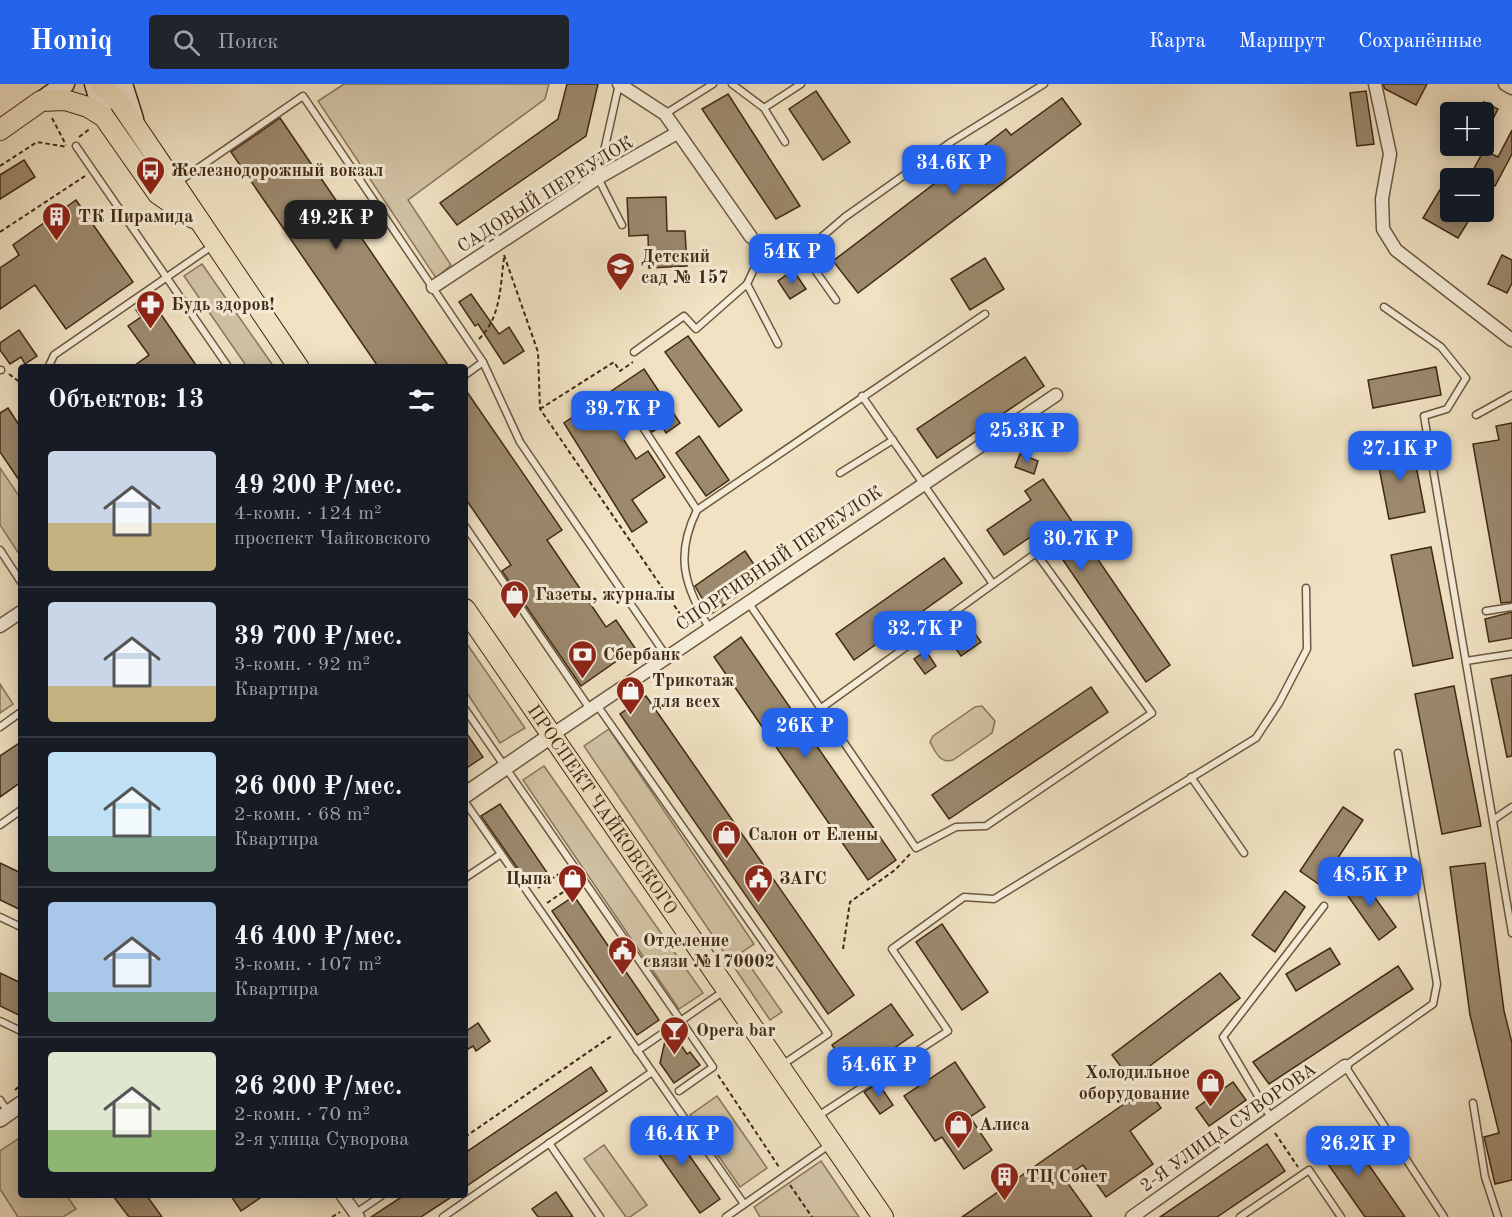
<!DOCTYPE html>
<html lang="ru">
<head>
<meta charset="utf-8">
<style>
  :root { --surface:#171b24; --page:#20242c; --text:#f1f3f6; --muted:#9ea1a6; --line:#363941; --accent:#2563eb }
  body { margin:0; font-family:"Old Standard TT",serif; background:var(--page); color:var(--text); height:100vh; display:flex; flex-direction:column; font-size:22px; white-space:nowrap }
  * { box-sizing:border-box; margin:0 }
  p { font-size:20px; color:var(--muted) }
  .icon { flex:none; width:33px; height:33px; fill:none; stroke:currentColor; stroke-width:2; stroke-linecap:round; stroke-linejoin:round }
  .map { position:relative; flex:1; overflow:hidden }
  .details { position:absolute; left:18px; top:280px; width:450px; height:834px; display:flex; flex-direction:column; background:var(--surface); border-radius:6px; box-shadow:0 3px 15px #0003 }
  .details>* { flex:none }
  .buttons { position:absolute; left:1440px; top:18px; display:grid; gap:12px }
  .buttons a { display:grid; place-items:center; width:54px; height:54px; border-radius:6px; background:var(--surface); box-shadow:0 3px 15px #0003; font-size:30px }
  .price { position:absolute; translate:-50% -51px; padding:0 14px; border-radius:12px; background:var(--accent); color:#fff; font-size:20px; line-height:39px; filter:drop-shadow(0 2px 3px #0008) }
  .price::after { content:''; position:absolute; left:50%; top:36px; width:18px; height:14px; margin-left:-9px; background:inherit; clip-path:polygon(0 0,100% 0,50% 100%) }
  .price.current { background:#222; color:#fff }
  ul { padding:0; list-style:none }
  li { display:flex; align-items:center; gap:18px; height:150px; padding:0 30px }
  li+li { border-top:2px solid var(--line) }
  li span { display:grid; place-items:center; flex:none; width:168px; height:120px; border-radius:6px; color:#555 }
  li>.icon { margin-inline-start:auto }
  span .icon { width:72px; height:72px; fill:#fffc; stroke-width:1 }
  li b { font-size:26px }
  h2 { display:flex; justify-content:space-between; align-items:center; height:72px; padding:0 30px; font-size:26px }
  header { display:flex; align-items:center; gap:36px; box-sizing:border-box; height:84px; padding:0 30px; background:var(--accent); color:#fff }
  header strong { font-size:28px }
  nav { display:flex; gap:33px; margin-inline-start:auto; font-size:21px }
  .search { width:420px; height:54px; background:var(--page); display:flex; align-items:center; gap:15px; box-sizing:border-box; padding:0 21px; border-radius:6px; color:var(--muted); font-size:22px }
  .map>svg:first-child { display:block }
</style>
</head>
<body>
<header>
<strong>Homiq</strong>
<div class="search"><svg class="icon" aria-label="search" viewBox="0 0 24 24"><circle cx="10" cy="10" r="6"/><path d="M15 15l6 6"/></svg>Поиск</div>
<nav><a>Карта</a><a>Маршрут</a><a>Сохранённые</a></nav>
</header>
<div class="map">
<svg width="1512" height="1133" viewBox="0 0 1512 1133">
  <rect width="100%" height="100%" fill="#f0e2c3"/>
  <filter id="stains"><feTurbulence type="fractalNoise" baseFrequency=".00333" numOctaves="4"/><feColorMatrix values="0 0 0 0 .2 0 0 0 0 .09 0 0 0 0 .02 0 0 0 .5 -.17"/></filter>
  <radialGradient id="worn" r=".72"><stop offset=".6" stop-color="#630" stop-opacity="0"/><stop offset="1" stop-color="#630" stop-opacity=".3"/></radialGradient>
  <g fill="#d2c3a5" stroke="#89765c" stroke-width="1.5">
    <path d="M 344,0 L 549,0 L 545,15 L 408,116 L 451,181 L 436,194 L 318,17 Z"/>
    <path d="M 202,180 L 274,283 L 247,283 L 184,192 Z"/>
    <path d="M 0,384 L 21,415 L 21,473 L 0,441 Z"/>
    <path d="M 465,557 L 525,644 L 500,659 L 465,606 Z"/>
    <path d="M 0,600 L 13,620 L 0,629 Z"/>
    <path d="M 982,622 L 995,637 L 992,649 L 953,676 C 939,680 936,668 930,658 L 933,652 L 975,623 Z"/>
    <path d="M 609,645 L 754,860 L 741,869 L 782,928 L 770,936 L 584,662 Z"/>
    <path d="M 544,682 L 703,909 L 679,925 L 523,696 Z"/>
    <path d="M 717,1012 L 767,1084 L 740,1103 L 690,1031 Z"/>
    <path d="M 21,1053 L 21,1112 L 67,1112 L 76,1125 L 63,1133 L 18,1133 L 0,1105 L 0,1067 Z"/>
    <path d="M 604,1061 L 647,1121 L 630,1133 L 626,1133 L 584,1075 Z"/>
    <path d="M 821,1077 L 859,1133 L 760,1133 L 754,1123 Z"/>
  </g>
  <g fill="#9c896e" stroke="#402912" stroke-width="1.5">
    <path d="M 567,0 L 598,0 L 586,52 L 457,141 L 440,119 L 558,35 Z"/>
    <path d="M 1383,0 L 1427,0 L 1416,21 L 1385,5 Z"/>
    <path d="M 816,7 L 850,58 L 823,76 L 789,25 Z"/>
    <path d="M 1366,7 L 1374,60 L 1357,62 L 1350,9 Z"/>
    <path d="M 728,10 L 800,122 L 776,135 L 702,25 Z"/>
    <path d="M 1062,14 L 1081,40 L 858,209 L 833,177 L 1006,45 L 1011,51 Z"/>
    <path d="M 1484,18 L 1498,25 L 1484,52 Z"/>
    <path d="M 280,34 L 450,284 L 379,284 L 231,68 Z"/>
    <path d="M 1512,46 L 1512,70 L 1495,102 L 1471,90 L 1484,66 L 1498,73 Z"/>
    <path d="M 24,76 L 35,93 L 0,115 L 0,91 Z"/>
    <path d="M 1441,104 L 1450,109 L 1450,128 L 1474,128 L 1458,154 L 1423,134 Z"/>
    <path d="M 666,113 L 667,147 L 685,147 L 687,182 L 649,184 L 648,151 L 629,152 L 627,114 Z"/>
    <path d="M 76,116 L 133,198 L 66,245 L 35,201 L 0,225 L 0,184 L 19,171 L 13,161 Z"/>
    <path d="M 1502,171 L 1512,176 L 1512,199 L 1507,209 L 1488,200 Z"/>
    <path d="M 985,174 L 1004,205 L 970,226 L 951,195 Z"/>
    <path d="M 793,186 L 806,205 L 790,215 L 778,197 Z"/>
    <path d="M 471,210 L 499,250 L 509,243 L 524,267 L 504,280 L 478,240 L 475,242 L 459,218 Z"/>
    <path d="M 151,216 L 198,284 L 131,284 L 149,271 L 128,242 L 141,233 L 136,226 Z"/>
    <path d="M 19,246 L 37,272 L 25,280 L 21,273 L 10,280 L 0,266 L 0,259 Z"/>
    <path d="M 688,252 L 742,326 L 719,343 L 665,268 Z"/>
    <path d="M 1025,273 L 1044,302 L 937,374 L 917,345 Z"/>
    <path d="M 1436,283 L 1441,311 L 1373,324 L 1368,296 Z"/>
    <path d="M 644,285 L 680,339 L 666,349 L 662,342 L 652,348 L 635,324 L 613,339 L 636,375 L 648,367 L 665,393 L 632,416 L 647,438 L 632,448 L 564,339 Z"/>
    <path d="M 465,305 L 562,446 L 547,456 L 606,543 L 616,536 L 635,564 L 581,602 L 502,487 L 511,481 L 465,414 Z"/>
    <path d="M 8,324 L 21,344 L 21,399 L 0,368 L 0,329 Z"/>
    <path d="M 1512,339 L 1512,518 L 1501,519 L 1473,360 L 1499,356 L 1496,342 Z"/>
    <path d="M 699,352 L 729,396 L 706,412 L 676,369 Z"/>
    <path d="M 1412,361 L 1425,428 L 1389,435 L 1376,368 Z"/>
    <path d="M 1020,370 L 1038,377 L 1034,390 L 1015,383 Z"/>
    <path d="M 1043,395 L 1170,581 L 1146,598 L 1042,445 L 1004,471 L 987,446 L 1031,416 L 1025,407 Z"/>
    <path d="M 1431,463 L 1453,574 L 1413,582 L 1391,471 Z"/>
    <path d="M 745,467 L 763,494 L 711,530 L 695,502 Z"/>
    <path d="M 944,474 L 962,499 L 854,576 L 836,550 Z"/>
    <path d="M 1512,528 L 1512,554 L 1489,558 L 1485,535 Z"/>
    <path d="M 966,537 L 981,558 L 961,572 L 946,551 Z"/>
    <path d="M 741,553 L 896,776 L 868,796 L 714,573 Z"/>
    <path d="M 926,567 L 936,582 L 925,590 L 914,575 Z"/>
    <path d="M 1512,591 L 1512,672 L 1507,673 L 1491,595 Z"/>
    <path d="M 1454,602 L 1481,742 L 1442,750 L 1415,610 Z"/>
    <path d="M 1091,603 L 1108,628 L 949,735 L 932,711 Z"/>
    <path d="M 646,612 L 854,911 L 828,930 L 620,630 Z"/>
    <path d="M 465,647 L 483,673 L 465,685 Z"/>
    <path d="M 21,658 L 21,698 L 0,713 L 0,672 Z"/>
    <path d="M 500,720 L 548,790 L 530,802 L 481,732 Z"/>
    <path d="M 1343,723 L 1363,736 L 1320,801 L 1300,787 Z"/>
    <path d="M 0,779 L 21,789 L 21,826 L 0,816 Z"/>
    <path d="M 1485,779 L 1504,927 L 1512,959 L 1512,1096 L 1495,1100 L 1484,1053 L 1499,1049 L 1470,931 L 1450,783 Z"/>
    <path d="M 1360,793 L 1396,843 L 1379,856 L 1343,805 Z"/>
    <path d="M 1285,807 L 1305,823 L 1275,868 L 1252,851 Z"/>
    <path d="M 574,812 L 659,936 L 637,951 L 552,827 Z"/>
    <path d="M 942,840 L 988,908 L 962,926 L 916,858 Z"/>
    <path d="M 1330,864 L 1340,880 L 1296,907 L 1286,890 Z"/>
    <path d="M 1398,882 L 1413,905 L 1269,1000 L 1253,978 Z"/>
    <path d="M 0,889 L 21,899 L 21,932 L 0,922 Z"/>
    <path d="M 1220,889 L 1240,914 L 1131,996 L 1112,971 Z"/>
    <path d="M 891,920 L 913,951 L 867,983 L 872,991 L 858,999 L 832,961 Z"/>
    <path d="M 478,939 L 490,957 L 476,967 L 473,962 L 465,967 L 465,948 Z"/>
    <path d="M 674,951 L 687,970 L 690,968 L 700,981 L 674,999 L 660,979 L 665,957 Z"/>
    <path d="M 955,978 L 985,1023 L 970,1033 L 992,1066 L 964,1085 L 942,1053 L 935,1057 L 904,1012 Z"/>
    <path d="M 591,983 L 607,1007 L 465,1103 L 465,1069 Z"/>
    <path d="M 1233,998 L 1246,1016 L 1209,1042 L 1196,1024 Z"/>
    <path d="M 878,999 L 893,1021 L 880,1030 L 864,1008 Z"/>
    <path d="M 1147,1004 L 1161,1024 L 1130,1047 L 1153,1080 L 1106,1113 L 1083,1081 L 1064,1094 L 1092,1133 L 962,1133 Z"/>
    <path d="M 665,1037 L 720,1115 L 700,1129 L 645,1051 Z"/>
    <path d="M 1343,1044 L 1405,1133 L 1365,1133 L 1316,1063 Z"/>
    <path d="M 1267,1060 L 1285,1087 L 1217,1133 L 1160,1133 Z"/>
    <path d="M 556,1108 L 573,1133 L 538,1133 L 532,1125 Z"/>
    <path d="M 113,1112 L 147,1112 L 162,1133 L 129,1133 Z"/>
    <path d="M 231,1112 L 263,1112 L 241,1127 Z"/>
    <path d="M 403,1112 L 453,1112 L 421,1133 L 371,1133 Z"/>
  </g>
  <g fill="none" stroke-linecap="round" stroke-linejoin="round">
    <defs>
      <g id="service">
        <path d="M 619,0 L 598,94 L 622,141"/>
        <path d="M 732,0 L 764,24 L 785,58"/>
        <path d="M 764,24 L 801,0"/>
        <path d="M 665,30 L 713,0"/>
        <path d="M 76,62 L 229,284"/>
        <path d="M 178,98 L 303,12 L 483,278 L 520,358 L 667,573"/>
        <path d="M 751,153 L 761,170 L 747,200 L 778,260"/>
        <path d="M 803,169 L 836,216"/>
        <path d="M 761,170 L 803,169 L 845,133 L 951,58 L 1044,0"/>
        <path d="M 1384,223 L 1441,263 L 1466,294 L 1447,325 L 1424,332 L 1512,849"/>
        <path d="M 634,268 L 684,232 L 696,245 L 747,200"/>
        <path d="M 48,284 L 54,271 L 212,162"/>
        <path d="M 0,286 L 1,286"/>
        <path d="M 465,291 L 483,278"/>
        <path d="M 862,312 L 993,500"/>
        <path d="M 1476,331 L 1512,311"/>
        <path d="M 642,342 L 697,426"/>
        <path d="M 840,389 L 893,356"/>
        <path d="M 465,442 L 590,625"/>
        <path d="M 0,466 L 21,498"/>
        <path d="M 748,518 L 916,764 L 956,743 L 986,742 L 1152,629 L 1036,469 L 820,625"/>
        <path d="M 1486,527 L 1512,523"/>
        <path d="M 709,544 C 685,501 674,473 697,426 L 985,230"/>
        <path d="M 1466,577 L 1512,570"/>
        <path d="M 597,621 L 828,950 L 782,981"/>
        <path d="M 465,625 L 713,983 L 679,1007"/>
        <path d="M 0,643 L 21,628"/>
        <path d="M 1398,669 L 1437,900 L 1433,920 L 1345,982 L 1444,1133"/>
        <path d="M 1191,693 L 1244,769"/>
        <path d="M 465,718 L 744,1120"/>
        <path d="M 1493,736 L 1512,723"/>
        <path d="M 0,741 L 21,726"/>
        <path d="M 465,794 L 501,770"/>
        <path d="M 0,833 L 21,843"/>
        <path d="M 0,937 L 21,947"/>
        <path d="M 637,967 L 724,907"/>
        <path d="M 0,1016 L 8,1028"/>
        <path d="M 1473,1019 L 1485,1093 L 1498,1133"/>
        <path d="M 818,1032 L 948,947 L 892,865 L 964,813 L 994,815 L 1256,654 L 1279,619 L 1307,565 L 1306,504"/>
        <path d="M 1271,1034 L 1223,953 L 1324,822"/>
        <path d="M 549,1059 L 600,1133"/>
        <path d="M 356,1129 L 381,1112"/>
        <path d="M 443,1133 L 652,988"/>
        <path d="M 726,1133 L 829,1061"/>
        <path d="M 1240,1133 L 1309,1086 L 1341,1133"/>
      </g>
      <g id="minor">
        <path d="M 619,0 L 665,30 L 751,153"/>
        <path d="M 1375,0 L 1390,70 L 1382,115 L 1383,145 L 1396,166 L 1512,256"/>
        <path d="M 1505,0 L 1512,4"/>
        <path d="M 433,203 L 598,94 L 677,49"/>
        <path d="M 0,542 L 21,528"/>
        <path d="M 552,651 L 1056,311"/>
        <path d="M 343,1112 L 358,1133"/>
        <path d="M 1132,1133 L 1345,982"/>
      </g>
      <g id="tertiary">
        <path d="M 465,711 L 552,651"/>
        <path d="M 0,1035 L 21,1020"/>
      </g>
      <g id="secondary">
        <path d="M 94,0 L 104,33"/>
        <path d="M 123,0 L 134,35"/>
        <path d="M 41,17 L 65,0"/>
      </g>
      <g id="primary">
        <path d="M 100,0 L 120,19 L 299,284"/>
        <path d="M 0,46 L 41,17 L 65,16 L 88,23 L 104,33 L 158,110 L 193,134"/>
        <path id="s1" d="M 465,525 L 883,1133"/>
      </g>
    </defs>
    <use href="#service" stroke="#6c573e" stroke-width="9"/>
    <use href="#minor" stroke="#6c573e" stroke-width="15"/>
    <use href="#tertiary" stroke="#6c573e" stroke-width="18"/>
    <use href="#secondary" stroke="#402912" stroke-width="21"/>
    <use href="#primary" stroke="#402912" stroke-width="22"/>
    <g stroke="#402912" stroke-width="2" stroke-dasharray="4.5 3" stroke-linecap="butt">
      <path d="M 52,34 L 66,61"/>
      <path d="M 79,53 L 91,44"/>
      <path d="M 0,82 L 37,58 L 67,63"/>
      <path d="M 0,148 L 85,92"/>
      <path d="M 504,171 L 538,268 L 540,325 L 689,543"/>
      <path d="M 479,255 C 501,233 500,204 504,174"/>
      <path d="M 9,290 L 21,299"/>
      <path d="M 540,325 L 614,278 L 620,287 L 633,278"/>
      <path d="M 538,804 L 565,786"/>
      <path d="M 547,819 L 575,800"/>
      <path d="M 843,865 L 850,818 L 895,786 L 910,770"/>
      <path d="M 718,991 L 779,1083"/>
      <path d="M 15,1006 L 21,1001"/>
      <path d="M 1275,1049 L 1298,1083"/>
      <path d="M 465,1053 L 613,951"/>
      <path d="M 790,1101 L 812,1133"/>
      <path d="M 332,1133 L 340,1128"/>
    </g>
    <use href="#service" stroke="#f5ecd8" stroke-width="6"/>
    <use href="#minor" stroke="#f5ecd8" stroke-width="12"/>
    <use href="#tertiary" stroke="#f5ecd8" stroke-width="15"/>
    <use href="#secondary" stroke="#f5ecd8" stroke-width="18"/>
    <use href="#primary" stroke="#f0e2c3" stroke-width="20"/>
  </g>
  <defs>
    <symbol id="bus-pin" viewBox="-11 -11 22 30"><path d="M0 17L-7.5 6A9.5 9.5 0 1 1 7.5 6Z" fill="#8f2418" stroke="#f5ecd8"/><path d="M-5-6H5V4H4V6H2V4H-2V6H-4V4H-5ZM-3.5-4V0h7V-4ZM-3.5 1.2v1.5H-2V1.2ZM2 1.2v1.5H3.5V1.2Z" fill="#fff"/></symbol>
    <symbol id="building-pin" viewBox="-11 -11 22 30"><path d="M0 17L-7.5 6A9.5 9.5 0 1 1 7.5 6Z" fill="#8f2418" stroke="#f5ecd8"/><path d="M-4-6H4V6H1V3H-1V6H-4ZM-2.5-4.3h1.7v1.8h-1.7ZM.8-4.3h1.7v1.8H.8ZM-2.5-1h1.7V.8h-1.7ZM.8-1h1.7V.8H.8Z" fill="#fff"/></symbol>
    <symbol id="school-pin" viewBox="-11 -11 22 30"><path d="M0 17L-7.5 6A9.5 9.5 0 1 1 7.5 6Z" fill="#8f2418" stroke="#f5ecd8"/><path d="M0-5L7-2L0 1L-7-2ZM-4 1L0 2.5L4 1V4Q0 6-4 4Z" fill="#fff"/></symbol>
    <symbol id="pharmacy-pin" viewBox="-11 -11 22 30"><path d="M0 17L-7.5 6A9.5 9.5 0 1 1 7.5 6Z" fill="#8f2418" stroke="#f5ecd8"/><path d="M-2-6h4v4h4v4h-4v4h-4v-4h-4v-4h4Z" fill="#fff"/></symbol>
    <symbol id="shop-pin" viewBox="-11 -11 22 30"><path d="M0 17L-7.5 6A9.5 9.5 0 1 1 7.5 6Z" fill="#8f2418" stroke="#f5ecd8"/><path d="M-5-2.5h2.3a2.7 3.5 0 0 1 5.4 0H5L5.5 6h-11ZM-1.5-2.5h3a1.5 2.3 0 0 0-3 0Z" fill="#fff"/></symbol>
    <symbol id="bank-pin" viewBox="-11 -11 22 30"><path d="M0 17L-7.5 6A9.5 9.5 0 1 1 7.5 6Z" fill="#8f2418" stroke="#f5ecd8"/><path d="M-6-4H6V4H-6ZM0-2.3a2.3 2.3 0 1 0 0 4.6a2.3 2.3 0 1 0 0-4.6Z" fill="#fff"/></symbol>
    <symbol id="civic-pin" viewBox="-11 -11 22 30"><path d="M0 17L-7.5 6A9.5 9.5 0 1 1 7.5 6Z" fill="#8f2418" stroke="#f5ecd8"/><path d="M-.6-6.5H3V-4.5H.6V-3L4-1V1h2V6H-6V1h2V-1L-.6-3ZM-1.2 2.5V6h2.4V2.5Z" fill="#fff"/></symbol>
    <symbol id="bar-pin" viewBox="-11 -11 22 30"><path d="M0 17L-7.5 6A9.5 9.5 0 1 1 7.5 6Z" fill="#8f2418" stroke="#f5ecd8"/><path d="M-6-5H6L.8 .8V4.5H3.5V6h-7V4.5H-.8V.8Z" fill="#fff"/></symbol>
  </defs>
  <g fill-rule="evenodd">
    <use href="#bus-pin" x="134" y="70" width="33" height="45"/>
    <use href="#building-pin" x="40" y="116" width="33" height="45"/>
    <use href="#school-pin" x="604" y="166" width="33" height="45"/>
    <use href="#pharmacy-pin" x="134" y="204" width="33" height="45"/>
    <use href="#shop-pin" x="498" y="494" width="33" height="45"/>
    <use href="#bank-pin" x="566" y="554" width="33" height="45"/>
    <use href="#shop-pin" x="614" y="590" width="33" height="45"/>
    <use href="#shop-pin" x="710" y="734" width="33" height="45"/>
    <use href="#shop-pin" x="556" y="778" width="33" height="45"/>
    <use href="#civic-pin" x="742" y="778" width="33" height="45"/>
    <use href="#civic-pin" x="606" y="850" width="33" height="45"/>
    <use href="#bar-pin" x="658" y="930" width="33" height="45"/>
    <use href="#shop-pin" x="1194" y="982" width="33" height="45"/>
    <use href="#shop-pin" x="942" y="1024" width="33" height="45"/>
    <use href="#building-pin" x="988" y="1076" width="33" height="45"/>
  </g>
  <g text-anchor="middle" stroke-width="6" stroke-linejoin="round" paint-order="stroke">
    <g font-size="18" font-weight="bold" fill="#402912" stroke="#f5ecd8" text-anchor="start">
      <text x="171" y="92">Железнодорожный вокзал</text>
      <text x="78" y="138">ТК Пирамида</text>
      <text x="641" y="178">Детский<tspan x="641" dy="21">сад № 157</tspan></text>
      <text x="171" y="226">Будь здоров!</text>
      <text x="535" y="516">Газеты, журналы</text>
      <text x="603" y="576">Сбербанк</text>
      <text x="652" y="602">Трикотаж<tspan x="652" dy="21">для всех</tspan></text>
      <text x="748" y="756">Салон от Елены</text>
      <text x="552" y="800" text-anchor="end">Цыпа</text>
      <text x="779" y="800">ЗАГС</text>
      <text x="643" y="862">Отделение<tspan x="643" dy="21">связи №170002</tspan></text>
      <text x="696" y="952">Opera bar</text>
      <text x="1190" y="994" text-anchor="end">Холодильное<tspan x="1190" dy="21">оборудование</tspan></text>
      <text x="979" y="1046">Алиса</text>
      <text x="1026" y="1098">ТЦ Сонет</text>
    </g>
    <g font-size="18" fill="#402912" stroke="#f5ecd8">
      <text transform="translate(545 110) rotate(-32)" y="6">САДОВЫЙ ПЕРЕУЛОК</text>
      <text transform="translate(779 474) rotate(-34)" y="6">СПОРТИВНЫЙ ПЕРЕУЛОК</text>
      <text dy="6" stroke="none"><textPath href="#s1" startOffset="243">ПРОСПЕКТ ЧАЙКОВСКОГО</textPath></text>
      <text transform="translate(1228 1043) rotate(-35)" y="6">2-Я УЛИЦА СУВОРОВА</text>
    </g>
  </g>
  <rect width="100%" height="100%" filter="url(#stains)"/>
  <rect width="100%" height="100%" fill="url(#worn)"/>
</svg>
<div class="buttons">
<a>+</a>
<a>−</a>
</div>
<b class="price" style="left:954px;top:112px">34.6K ₽</b>
<b class="price current" style="left:336px;top:167px">49.2K ₽</b>
<b class="price" style="left:792px;top:201px">54K ₽</b>
<b class="price" style="left:623px;top:358px">39.7K ₽</b>
<b class="price" style="left:1027px;top:380px">25.3K ₽</b>
<b class="price" style="left:1400px;top:398px">27.1K ₽</b>
<b class="price" style="left:1081px;top:488px">30.7K ₽</b>
<b class="price" style="left:925px;top:578px">32.7K ₽</b>
<b class="price" style="left:805px;top:675px">26K ₽</b>
<b class="price" style="left:1370px;top:824px">48.5K ₽</b>
<b class="price" style="left:879px;top:1014px">54.6K ₽</b>
<b class="price" style="left:682px;top:1083px">46.4K ₽</b>
<b class="price" style="left:1358px;top:1093px">26.2K ₽</b>
<section class="details">
<h2>Объектов: 13<svg class="icon" aria-label="filters" viewBox="0 0 24 24"><path d="M4 7h16M4 17h16"/><circle cx="9" cy="7" r="2"/><circle cx="15" cy="17" r="2"/></svg></h2>
<ul>
<li><span style="background:linear-gradient(#c9d6e8 60%,#c2b280 0)"><svg class="icon" aria-label="home" viewBox="0 0 24 24"><path d="M3 11l9-7 9 7M6 9v11h12V9"/></svg></span><div><b>49 200 ₽/мес.</b><p>4-комн. · 124 m²</p><p>проспект Чайковского</p></div></li>
<li><span style="background:linear-gradient(#c9d6e8 70%,#c2b280 0)"><svg class="icon" aria-label="home" viewBox="0 0 24 24"><path d="M3 11l9-7 9 7M6 9v11h12V9"/></svg></span><div><b>39 700 ₽/мес.</b><p>3-комн. · 92 m²</p><p>Квартира</p></div></li>
<li><span style="background:linear-gradient(#bfe0f5 70%,#7fa58c 0)"><svg class="icon" aria-label="home" viewBox="0 0 24 24"><path d="M3 11l9-7 9 7M6 9v11h12V9"/></svg></span><div><b>26 000 ₽/мес.</b><p>2-комн. · 68 m²</p><p>Квартира</p></div></li>
<li><span style="background:linear-gradient(#a9c7e8 75%,#7fa58c 0)"><svg class="icon" aria-label="home" viewBox="0 0 24 24"><path d="M3 11l9-7 9 7M6 9v11h12V9"/></svg></span><div><b>46 400 ₽/мес.</b><p>3-комн. · 107 m²</p><p>Квартира</p></div></li>
<li><span style="background:linear-gradient(#dfe7d0 65%,#8fb573 0)"><svg class="icon" aria-label="home" viewBox="0 0 24 24"><path d="M3 11l9-7 9 7M6 9v11h12V9"/></svg></span><div><b>26 200 ₽/мес.</b><p>2-комн. · 70 m²</p><p>2-я улица Суворова</p></div></li>
</ul>
</section>
</div>
</body>
</html>
